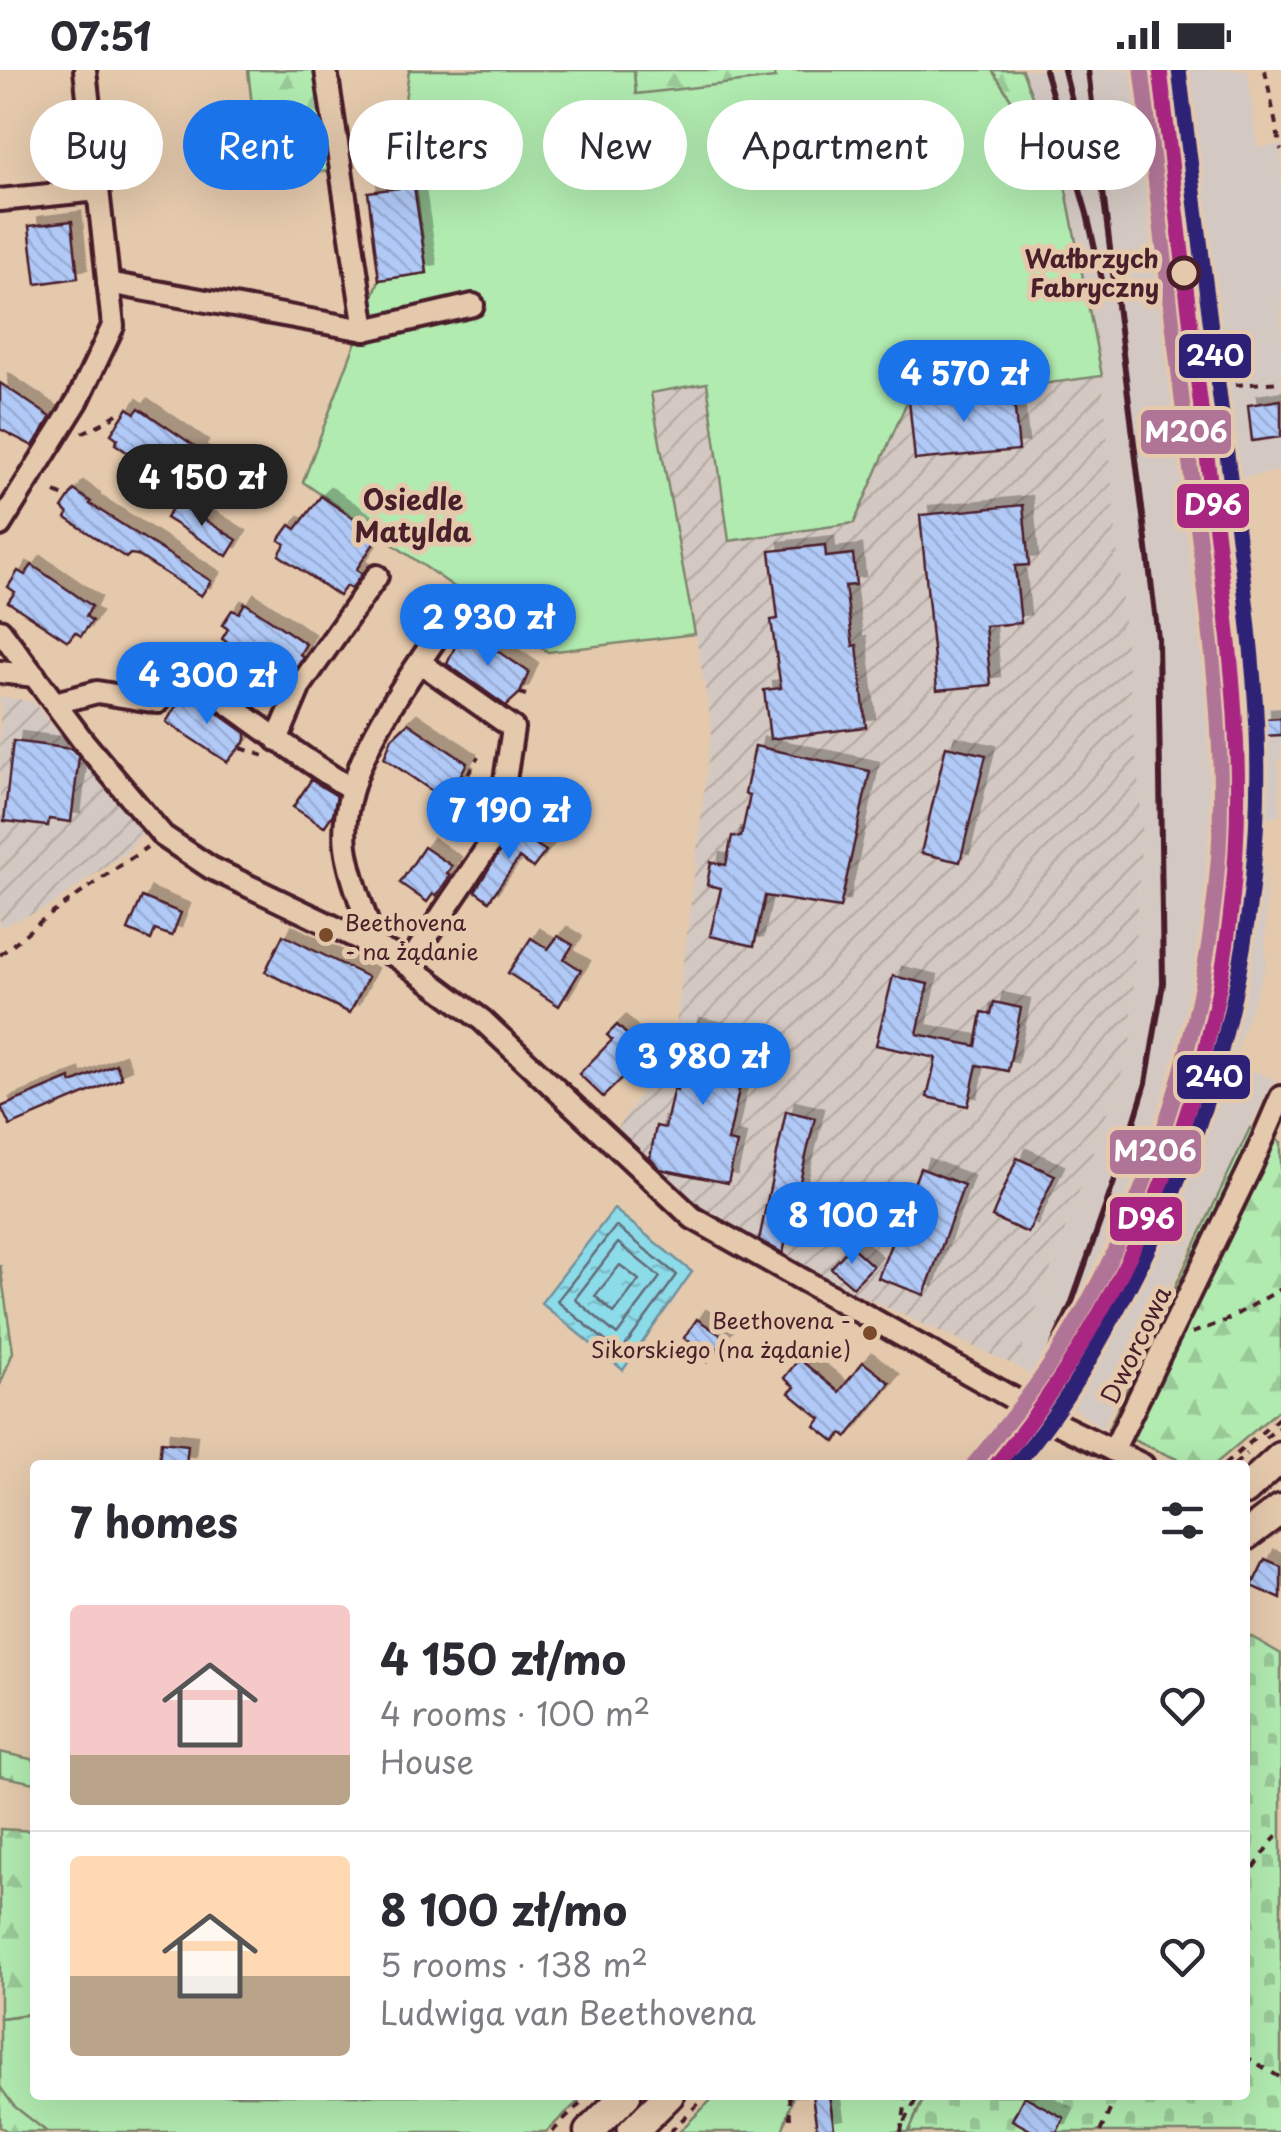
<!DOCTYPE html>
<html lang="en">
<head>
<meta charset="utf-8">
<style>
  :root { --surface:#fff; --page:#f7f7f7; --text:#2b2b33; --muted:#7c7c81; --line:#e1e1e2; --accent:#1a73e8 }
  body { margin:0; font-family:"Playpen Sans",sans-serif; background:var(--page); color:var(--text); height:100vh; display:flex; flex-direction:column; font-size:38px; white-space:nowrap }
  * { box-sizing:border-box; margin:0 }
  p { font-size:32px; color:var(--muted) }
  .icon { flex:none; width:55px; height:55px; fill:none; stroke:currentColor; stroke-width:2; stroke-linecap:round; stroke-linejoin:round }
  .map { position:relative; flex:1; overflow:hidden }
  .side { position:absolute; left:30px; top:1390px; width:1220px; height:640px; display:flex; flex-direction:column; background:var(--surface); border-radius:10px; box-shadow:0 10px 40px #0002 }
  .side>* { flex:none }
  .hud { position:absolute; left:30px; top:30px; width:1222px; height:90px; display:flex; gap:20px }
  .price { position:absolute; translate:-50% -85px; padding:0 22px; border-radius:35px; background:var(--accent); color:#fff; font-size:32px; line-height:65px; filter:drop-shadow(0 2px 5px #0008) }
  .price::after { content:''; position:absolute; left:50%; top:60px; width:30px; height:22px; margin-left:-15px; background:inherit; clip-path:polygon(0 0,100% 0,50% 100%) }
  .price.current { background:#222; color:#fff }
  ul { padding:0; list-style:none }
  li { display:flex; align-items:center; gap:30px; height:250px; padding:0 40px }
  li+li { border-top:2px solid var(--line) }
  li span { display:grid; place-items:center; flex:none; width:280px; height:200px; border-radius:10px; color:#555 }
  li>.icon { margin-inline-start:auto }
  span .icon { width:120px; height:120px; fill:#fffc; stroke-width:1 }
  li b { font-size:42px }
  h2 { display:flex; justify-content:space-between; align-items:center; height:120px; padding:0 40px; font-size:42px }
  .tag { padding:0 35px; border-radius:45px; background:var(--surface); box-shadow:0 10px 40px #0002; font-size:35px; line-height:90px }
  .tag.current { background:var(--accent); color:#fff }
  .status { display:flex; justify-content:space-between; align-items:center; height:70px; padding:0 50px; background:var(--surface); direction:ltr }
  .status svg { height:28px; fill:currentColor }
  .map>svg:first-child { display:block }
</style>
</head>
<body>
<div class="status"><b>07:51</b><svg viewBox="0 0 49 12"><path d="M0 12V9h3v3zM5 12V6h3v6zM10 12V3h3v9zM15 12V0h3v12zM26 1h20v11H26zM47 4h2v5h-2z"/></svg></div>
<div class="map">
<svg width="1281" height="2062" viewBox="0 0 1281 2062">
  <defs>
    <pattern id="industrial-furrows" width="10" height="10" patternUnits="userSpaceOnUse" patternTransform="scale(2.5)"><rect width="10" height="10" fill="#d4c9c2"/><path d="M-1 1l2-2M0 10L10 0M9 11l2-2" fill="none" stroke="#b8aca7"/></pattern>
    <pattern id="forest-firs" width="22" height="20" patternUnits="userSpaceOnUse" patternTransform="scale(2.5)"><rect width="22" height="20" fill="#b1ebb0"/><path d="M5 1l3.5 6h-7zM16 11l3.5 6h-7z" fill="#9ac998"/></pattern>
    <pattern id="cemetery-stones" width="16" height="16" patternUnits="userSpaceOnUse" patternTransform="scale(2.5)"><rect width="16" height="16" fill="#b1ebb0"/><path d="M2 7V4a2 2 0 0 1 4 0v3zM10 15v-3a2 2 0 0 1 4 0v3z" fill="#9ac998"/></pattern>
    <pattern id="water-ripples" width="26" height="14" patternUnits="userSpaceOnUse" patternTransform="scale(2.5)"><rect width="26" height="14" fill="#8cdbe9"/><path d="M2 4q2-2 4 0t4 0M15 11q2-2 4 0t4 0" fill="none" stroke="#7abcc8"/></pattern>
    <pattern id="building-back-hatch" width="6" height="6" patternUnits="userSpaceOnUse" patternTransform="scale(2.5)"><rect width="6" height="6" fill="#b0c9f7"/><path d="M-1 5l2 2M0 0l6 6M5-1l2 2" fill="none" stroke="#99acd4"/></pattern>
    <filter id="shadow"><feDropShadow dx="9" dy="-9" stdDeviation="0" flood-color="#0004"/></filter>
  </defs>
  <rect width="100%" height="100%" fill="#e4c9ac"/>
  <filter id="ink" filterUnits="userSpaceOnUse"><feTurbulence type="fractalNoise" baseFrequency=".01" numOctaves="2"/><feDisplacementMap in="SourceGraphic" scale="20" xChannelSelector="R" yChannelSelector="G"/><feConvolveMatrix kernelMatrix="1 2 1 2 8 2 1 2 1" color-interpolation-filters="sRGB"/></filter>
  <g filter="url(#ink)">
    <path fill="#d4c9c2" d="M 1022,0 L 1248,0 L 1257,77 L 1281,75 L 1281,401 L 1236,409 L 1264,637 L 1281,638 L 1281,689 L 1278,690 L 1281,745 L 1265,750 L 1266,895 L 1232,993 L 1274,1009 L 1102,1359 L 1016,1296 L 1130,980 L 1142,756 L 1102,306 L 1064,110 Z"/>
    <g fill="url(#industrial-furrows)">
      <path d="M 1102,306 L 1142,755 L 1130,980 L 1016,1296 L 757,1179 L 647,1097 L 616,1061 L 674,972 L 712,656 L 651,323 L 707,313 L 730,470 L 854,453 L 906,332 Z"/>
      <path d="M 0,626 L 33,632 L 143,761 L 130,779 L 49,837 L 0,857 Z"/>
    </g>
    <g fill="#b1ebb0" stroke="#7e856e" stroke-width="2.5">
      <path d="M 409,0 L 634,0 L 636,23 L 775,7 L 773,0 L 992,0 L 1064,110 L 1102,306 L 907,332 L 854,453 L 729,471 L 707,313 L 651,323 L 695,564 L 548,582 L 303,412 L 379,210 L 427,203 L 405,31 Z"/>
      <path d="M 35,1944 L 35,2025 L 585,2025 L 546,2062 L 47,2062 L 13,2036 L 0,2017 L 0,1948 Z"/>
      <path d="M 716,2025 L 816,2025 L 793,2026 L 782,2062 L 679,2062 Z"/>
      <path d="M 829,2025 L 924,2025 L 909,2062 L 799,2062 L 834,2057 Z"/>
    </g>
    <g fill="url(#forest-firs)" stroke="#7e856e" stroke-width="2.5">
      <path d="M 248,0 L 332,0 L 348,99 L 260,107 Z"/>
      <path d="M 634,0 L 773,0 L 775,8 L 636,24 Z"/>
      <path d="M 992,0 L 1022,0 L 1064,110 Z"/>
      <path d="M 1250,1058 L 1281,1072 L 1281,1338 L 1214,1395 L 1195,1395 L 1179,1390 L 1108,1359 Z"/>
      <path d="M 0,1195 L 13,1282 L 0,1315 Z"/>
      <path d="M 0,1682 L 35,1690 L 35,1713 L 0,1706 Z"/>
      <path d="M 0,1759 L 35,1761 L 35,1943 L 0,1948 Z"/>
      <path d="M 0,2017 L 14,2036 L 47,2062 L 10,2062 L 0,2057 Z"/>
    </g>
    <path fill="url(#cemetery-stones)" stroke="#7e856e" stroke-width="2.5" d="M 1245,1563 L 1281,1584 L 1281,2062 L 909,2062 L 925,2025 L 1245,2025 Z"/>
    <path fill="url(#water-ripples)" stroke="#72909d" stroke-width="2.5" d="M 614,1139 L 692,1202 L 623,1300 L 541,1233 Z"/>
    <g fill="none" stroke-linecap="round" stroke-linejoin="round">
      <g stroke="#646a77" stroke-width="2.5">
        <path d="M 616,1156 L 677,1205 L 620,1283 L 557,1231 Z"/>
        <path d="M 618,1173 L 660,1207 L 617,1265 L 575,1229 Z"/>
        <path d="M 620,1195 L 639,1210 L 614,1243 L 595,1226 Z"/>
      </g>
    </g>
    <g fill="url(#building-back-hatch)" stroke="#4a1f2b" stroke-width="2.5" filter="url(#shadow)">
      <path d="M 414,116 L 427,203 L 379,210 L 368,122 Z"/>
      <path d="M 72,151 L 78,208 L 36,214 L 29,156 Z"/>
      <path d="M 0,313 L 51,347 L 33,376 L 0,359 Z"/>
      <path d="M 1013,320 L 1019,380 L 915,390 L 909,330 Z"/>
      <path d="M 1281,330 L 1281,367 L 1252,371 L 1248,335 Z"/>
      <path d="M 128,338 L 135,343 L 139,338 L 199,379 L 196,384 L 203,388 L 181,420 L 115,374 L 118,369 L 111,364 Z"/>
      <path d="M 74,420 L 91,432 L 90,434 L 211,511 L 201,526 L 137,485 L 130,484 L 126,488 L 66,448 L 68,444 L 62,438 Z"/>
      <path d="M 321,426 L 379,466 L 356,500 L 362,504 L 351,519 L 346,516 L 339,526 L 279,485 L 285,474 L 279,470 L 290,455 L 296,459 Z"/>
      <path d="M 176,432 L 237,470 L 227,486 L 166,448 Z"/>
      <path d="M 1023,435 L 1029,495 L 1015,496 L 1021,553 L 985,556 L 991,615 L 937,620 L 920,445 Z"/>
      <path d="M 825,475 L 826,487 L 853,484 L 856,515 L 845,516 L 853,576 L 857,575 L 866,657 L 770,669 L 764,620 L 781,618 L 771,550 L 778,549 L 770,481 Z"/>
      <path d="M 32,495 L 92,536 L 86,546 L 92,551 L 81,566 L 75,562 L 68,571 L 8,532 L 15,522 L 8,517 L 18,501 L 25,505 Z"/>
      <path d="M 245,533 L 306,574 L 300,584 L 303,587 L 293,602 L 289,600 L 282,610 L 222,569 L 228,559 L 222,555 L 232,540 L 239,543 Z"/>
      <path d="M 469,562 L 529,602 L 520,623 L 506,636 L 447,594 L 458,570 L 462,571 Z"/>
      <path d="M 186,621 L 246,663 L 246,670 L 227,692 L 166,652 Z"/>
      <path d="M 1281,648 L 1281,665 L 1263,666 L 1262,649 Z"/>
      <path d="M 408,653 L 467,693 L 461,704 L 464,706 L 444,729 L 384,688 L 392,668 Z"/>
      <path d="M 13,671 L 72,679 L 79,687 L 71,752 L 49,749 L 48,756 L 4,751 Z"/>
      <path d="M 755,676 L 870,701 L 840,838 L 765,826 L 754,876 L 710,866 L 721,818 L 707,815 L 711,792 L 726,795 L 732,766 L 741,767 L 750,725 L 745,724 Z"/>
      <path d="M 946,676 L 986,685 L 960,792 L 921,783 Z"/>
      <path d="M 311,710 L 337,726 L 333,744 L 324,757 L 293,737 Z"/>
      <path d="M 513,759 L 546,781 L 533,798 L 519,788 L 489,831 L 475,821 Z"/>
      <path d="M 424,777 L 452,796 L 447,803 L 450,806 L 436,826 L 433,824 L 427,832 L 400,813 Z"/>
      <path d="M 142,827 L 181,843 L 172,866 L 155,860 L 151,870 L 128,860 Z"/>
      <path d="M 283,865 L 368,907 L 350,943 L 265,902 Z"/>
      <path d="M 558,866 L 573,875 L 564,889 L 581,900 L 559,936 L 508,903 L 531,868 L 548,879 Z"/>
      <path d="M 893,906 L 928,914 L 917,964 L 976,976 L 982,942 L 991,944 L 994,932 L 1021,938 L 1008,1001 L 977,995 L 968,1036 L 927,1027 L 936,988 L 876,975 Z"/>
      <path d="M 617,955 L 647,984 L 603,1027 L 579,1004 L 612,970 L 607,965 Z"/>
      <path d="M 690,957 L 750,969 L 728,1071 L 737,1073 L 728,1113 L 660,1099 L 650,1088 L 656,1056 L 665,1058 L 674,1017 L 677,1020 Z"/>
      <path d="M 116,994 L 122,1008 L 10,1056 L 1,1037 L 70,1008 L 72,1013 Z"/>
      <path d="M 786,1041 L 815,1048 L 783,1183 L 759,1170 Z"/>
      <path d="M 1017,1088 L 1055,1105 L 1028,1163 L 992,1147 Z"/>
      <path d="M 920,1098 L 964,1115 L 924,1225 L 878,1208 Z"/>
      <path d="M 851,1176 L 873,1196 L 853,1217 L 831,1198 Z"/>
      <path d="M 697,1249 L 725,1268 L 707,1292 L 693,1281 L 696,1276 L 684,1268 Z"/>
      <path d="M 799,1289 L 839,1322 L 863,1292 L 890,1313 L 847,1367 L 842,1363 L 835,1372 L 815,1356 L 821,1349 L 789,1323 L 795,1317 L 784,1308 Z"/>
      <path d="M 161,1372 L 188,1375 L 186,1395 L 159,1393 Z"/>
      <path d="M 1265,1489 L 1281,1496 L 1281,1529 L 1252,1516 Z"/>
      <path d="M 812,2025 L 829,2025 L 834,2058 L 817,2060 Z"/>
      <path d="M 1024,2026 L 1064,2048 L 1057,2062 L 1034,2062 L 1012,2050 Z"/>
    </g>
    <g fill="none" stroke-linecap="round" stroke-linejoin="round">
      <defs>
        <g id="minor">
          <path d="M 326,0 L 365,260"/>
          <path d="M 0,130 L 98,120"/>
          <path d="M 108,213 L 365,260 L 473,235"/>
          <path d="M 0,455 L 78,330 L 113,256 L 85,0"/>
          <path d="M 0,560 L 83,671 L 163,766 L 211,798 L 397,887 L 482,950 L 693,1148 L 1062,1356 L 1143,1395"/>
          <path d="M 0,602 L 35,606"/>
          <path d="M 55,633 L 97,622 L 158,632 L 183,602 C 240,640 292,683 350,718"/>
          <path d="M 277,670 L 300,616 L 377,506"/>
          <path d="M 374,875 C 366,843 350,810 346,777 C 336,696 416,601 458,535"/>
          <path d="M 408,895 L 497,763 L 513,658 L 421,593"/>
          <path d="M 1113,1381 L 1252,1094 L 1281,1027"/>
        </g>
        <g id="major">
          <path d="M 1245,1420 L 1281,1387"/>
          <path d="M 1245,1466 L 1281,1439"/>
          <path d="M 589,2062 L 626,2025"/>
          <path d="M 632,2062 L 669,2025"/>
        </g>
      </defs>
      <use href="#minor" stroke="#4a1f2b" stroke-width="28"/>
      <use href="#major" stroke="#4a1f2b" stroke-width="35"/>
      <g stroke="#4a1f2b" stroke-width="4" stroke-dasharray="8 8" stroke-linecap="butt">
        <path d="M 1265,0 L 1281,80"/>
        <path d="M 1219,316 L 1281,312"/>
        <path d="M 82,363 L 105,352 L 121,341"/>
        <path d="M 1202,384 L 1214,383"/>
        <path d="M 55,422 L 68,428"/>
        <path d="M 520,623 L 526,625"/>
        <path d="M 241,678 L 264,686"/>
        <path d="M 459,713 L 462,715 L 478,687"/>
        <path d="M 0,885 L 41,851 L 147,777"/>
        <path d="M 1192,1263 L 1225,1251 L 1281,1219"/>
        <path d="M 1265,1368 L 1281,1356"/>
        <path d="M 1224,1395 L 1281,1346"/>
        <path d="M 1234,1395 L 1247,1384"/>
        <path d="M 1245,1811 L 1281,1759"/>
        <path d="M 1245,1986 L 1281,2008"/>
        <path d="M 789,2025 L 790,2050"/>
        <path d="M 905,2052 L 918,2025"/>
        <path d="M 552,2062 L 589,2025"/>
        <path d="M 670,2062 L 707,2025"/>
        <path d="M 901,2062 L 907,2025"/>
        <path d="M 1100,2062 L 1117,2025"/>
      </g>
      <use href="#minor" stroke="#e4c9ac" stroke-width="20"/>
      <use href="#major" stroke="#e4c9ac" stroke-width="28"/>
      <g stroke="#4a1f2b" stroke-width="6">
        <path d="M 1045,0 L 1087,144 L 1103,214"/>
        <path d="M 1064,0 L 1088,94"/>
        <path d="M 1031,1322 L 1071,1235 L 1129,1069 L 1146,1013 L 1163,913 L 1158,568 L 1088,0"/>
      </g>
      <defs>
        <path id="rail-1" d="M 973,1395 C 1007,1354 1040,1313 1067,1268 C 1155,1124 1208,949 1219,781 C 1226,662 1208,545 1194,428 C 1177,285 1159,143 1142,0"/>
        <path id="rail-2" d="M 1015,1395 C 1068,1334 1107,1262 1143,1190 C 1223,1027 1264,843 1257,662 C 1253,566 1238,471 1226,376 C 1210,251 1194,125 1179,0"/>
        <path id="rail-3" d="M 996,1395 C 1137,1223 1224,1003 1236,780 C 1243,661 1226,544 1212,427 C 1194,285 1177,142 1160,0"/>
      </defs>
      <use href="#rail-1" stroke="#e4c9ac" stroke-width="22"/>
      <use href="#rail-2" stroke="#e4c9ac" stroke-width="22"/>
      <use href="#rail-3" stroke="#e4c9ac" stroke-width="22"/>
      <use href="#rail-1" stroke="#b07596" stroke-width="15"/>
      <use href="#rail-2" stroke="#2e2076" stroke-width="15"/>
      <use href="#rail-3" stroke="#a82682" stroke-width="15"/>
    </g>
  </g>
  <circle fill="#e4c9ac" stroke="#4a1f2b" stroke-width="5" cx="1184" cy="203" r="15"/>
  <g fill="#7a4b2a" stroke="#e4c9ac" stroke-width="4">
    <circle cx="326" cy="865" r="9"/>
    <circle cx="870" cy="1263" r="9"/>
  </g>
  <g text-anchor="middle" stroke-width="10" stroke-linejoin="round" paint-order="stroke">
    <g font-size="22" fill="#4a1f2b" stroke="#e4c9ac" text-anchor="start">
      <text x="345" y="861">Beethovena<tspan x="345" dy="29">- na żądanie</tspan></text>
      <text x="851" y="1259" text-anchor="end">Beethovena -<tspan x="851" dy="29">Sikorskiego (na żądanie)</tspan></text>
    </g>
    <g font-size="25" font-weight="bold" fill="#4a1f2b" stroke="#e4c9ac" text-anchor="end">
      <text x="1159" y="198">Wałbrzych<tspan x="1159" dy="29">Fabryczny</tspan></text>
    </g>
    <g font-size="25" fill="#4a1f2b" stroke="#e4c9ac">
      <text transform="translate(1136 1275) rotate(-64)" y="9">Dworcowa</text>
    </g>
    <g font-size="28" font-weight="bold" fill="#4a1f2b" stroke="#e4c9ac">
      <text x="413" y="440">Osiedle<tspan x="413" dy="32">Matylda</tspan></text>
    </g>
  </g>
  <g stroke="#e4c9ac" stroke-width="4">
    <rect x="1177" y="262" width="76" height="48" rx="10" fill="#2e2076"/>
    <rect x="1139" y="338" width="94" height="48" rx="10" fill="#b07596"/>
    <rect x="1175" y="412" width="76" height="48" rx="10" fill="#a82682"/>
    <rect x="1175" y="983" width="77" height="48" rx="10" fill="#2e2076"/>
    <rect x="1108" y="1058" width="95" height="48" rx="10" fill="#b07596"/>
    <rect x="1108" y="1125" width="76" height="48" rx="10" fill="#a82682"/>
  </g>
  <g font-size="28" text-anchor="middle" font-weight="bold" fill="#fff">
    <text x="1215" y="296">240</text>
    <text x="1186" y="372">M206</text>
    <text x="1213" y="445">D96</text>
    <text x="1214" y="1017">240</text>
    <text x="1155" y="1091">M206</text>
    <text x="1146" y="1159">D96</text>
  </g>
</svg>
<b class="price" style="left:964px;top:355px">4 570 zł</b>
<b class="price current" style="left:202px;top:459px">4 150 zł</b>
<b class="price" style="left:488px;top:599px">2 930 zł</b>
<b class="price" style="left:207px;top:657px">4 300 zł</b>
<b class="price" style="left:509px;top:792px">7 190 zł</b>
<b class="price" style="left:703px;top:1038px">3 980 zł</b>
<b class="price" style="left:852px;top:1197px">8 100 zł</b>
<div class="hud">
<a class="tag">Buy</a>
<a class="tag current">Rent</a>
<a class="tag">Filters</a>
<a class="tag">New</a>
<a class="tag">Apartment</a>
<a class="tag">House</a>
</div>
<section class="side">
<h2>7 homes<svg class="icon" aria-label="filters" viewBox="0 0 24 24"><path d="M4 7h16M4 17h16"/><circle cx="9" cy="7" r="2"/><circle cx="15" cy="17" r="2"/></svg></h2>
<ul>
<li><span style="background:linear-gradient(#f6c9c9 75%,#b9a48a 0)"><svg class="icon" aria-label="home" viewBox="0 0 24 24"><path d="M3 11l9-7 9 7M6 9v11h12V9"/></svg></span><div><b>4 150 zł/mo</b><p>4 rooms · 100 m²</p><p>House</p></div><svg class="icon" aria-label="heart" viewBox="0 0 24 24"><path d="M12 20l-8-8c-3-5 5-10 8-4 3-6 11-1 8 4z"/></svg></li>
<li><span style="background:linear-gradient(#ffd9b3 60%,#b9a48a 0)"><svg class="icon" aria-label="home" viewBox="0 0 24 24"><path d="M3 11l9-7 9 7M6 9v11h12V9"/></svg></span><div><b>8 100 zł/mo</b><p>5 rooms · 138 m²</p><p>Ludwiga van Beethovena</p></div><svg class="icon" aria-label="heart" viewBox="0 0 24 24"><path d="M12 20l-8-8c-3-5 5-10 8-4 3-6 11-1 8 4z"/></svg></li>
</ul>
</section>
</div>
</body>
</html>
